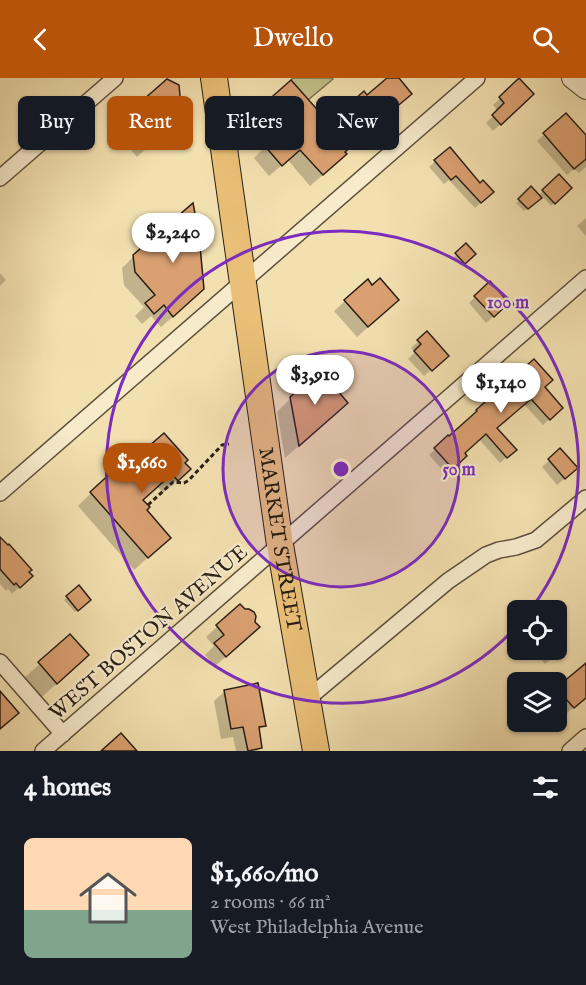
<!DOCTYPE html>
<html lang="en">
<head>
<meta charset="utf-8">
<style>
  :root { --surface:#171b24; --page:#242831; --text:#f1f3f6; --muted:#9ea1a6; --line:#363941; --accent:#b45309 }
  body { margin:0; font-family:"IM FELL English",serif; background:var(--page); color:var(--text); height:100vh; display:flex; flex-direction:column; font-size:22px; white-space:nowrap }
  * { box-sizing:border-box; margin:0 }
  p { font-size:20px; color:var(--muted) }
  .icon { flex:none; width:33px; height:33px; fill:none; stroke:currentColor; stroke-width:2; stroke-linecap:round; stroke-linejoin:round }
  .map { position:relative; height:673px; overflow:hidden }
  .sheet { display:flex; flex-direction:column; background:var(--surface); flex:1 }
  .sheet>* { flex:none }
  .banner { position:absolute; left:18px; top:18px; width:550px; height:54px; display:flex; gap:12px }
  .controls { position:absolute; left:507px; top:522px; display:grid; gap:12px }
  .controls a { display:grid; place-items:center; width:60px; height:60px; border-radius:9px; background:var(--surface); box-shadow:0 2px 4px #0004; font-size:30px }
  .price { position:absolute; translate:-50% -51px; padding:0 14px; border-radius:21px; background:#fff; color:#222; font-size:20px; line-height:39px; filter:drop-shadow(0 2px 3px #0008) }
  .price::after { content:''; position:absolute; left:50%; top:36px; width:18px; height:14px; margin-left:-9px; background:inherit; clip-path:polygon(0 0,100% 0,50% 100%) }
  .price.on { background:var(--accent); color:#fff }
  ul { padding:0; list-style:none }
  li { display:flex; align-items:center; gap:18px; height:150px; padding:0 24px }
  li+li { border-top:2px solid var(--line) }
  li span { display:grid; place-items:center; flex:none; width:168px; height:120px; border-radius:9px; color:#555 }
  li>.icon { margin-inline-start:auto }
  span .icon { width:72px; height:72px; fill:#fffc; stroke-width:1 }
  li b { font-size:26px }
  h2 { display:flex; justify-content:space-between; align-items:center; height:72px; padding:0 24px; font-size:26px }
  .pill { padding:0 21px; border-radius:9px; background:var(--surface); box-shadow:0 2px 4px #0004; font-size:21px; line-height:54px }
  .pill.on { background:var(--accent); color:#fff }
  header { display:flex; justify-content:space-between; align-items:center; height:78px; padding:0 24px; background:var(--accent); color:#fff; font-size:27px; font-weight:600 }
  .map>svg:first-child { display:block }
</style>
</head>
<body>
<header><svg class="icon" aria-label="back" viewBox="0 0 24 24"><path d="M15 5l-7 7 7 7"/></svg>Dwello<svg class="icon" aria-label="search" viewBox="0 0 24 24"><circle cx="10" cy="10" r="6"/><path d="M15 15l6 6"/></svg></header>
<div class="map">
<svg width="586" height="673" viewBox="0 0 586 673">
  <rect width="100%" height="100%" fill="#f3e0b0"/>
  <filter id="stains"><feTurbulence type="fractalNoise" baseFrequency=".00333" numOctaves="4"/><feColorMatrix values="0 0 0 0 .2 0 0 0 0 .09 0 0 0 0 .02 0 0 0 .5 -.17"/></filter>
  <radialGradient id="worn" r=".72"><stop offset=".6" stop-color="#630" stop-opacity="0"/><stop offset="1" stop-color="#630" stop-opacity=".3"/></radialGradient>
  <path fill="#c2c087" stroke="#76704e" stroke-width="1.5" d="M 293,0 L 332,0 L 333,1 L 308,22 L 291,2 Z"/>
  <g fill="#0003">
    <path d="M 389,0 L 397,0 L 410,16 L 365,55 L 344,75 L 333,88 L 310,108 L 288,82 L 269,98 L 254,80 L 266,68 L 245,45 L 257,34 L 329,48 L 356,22 L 367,19 Z"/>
    <path d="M 519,2 L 525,23 L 493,53 L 486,45 L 498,33 L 493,27 Z"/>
    <path d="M 167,3 L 166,53 L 137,79 L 114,52 Z"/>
    <path d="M 566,37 L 586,60 L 586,89 L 579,95 L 574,91 L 567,97 L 537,63 Z"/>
    <path d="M 449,71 L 480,107 L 492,114 L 475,130 L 449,102 L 444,106 L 429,89 Z"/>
    <path d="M 559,98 L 570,110 L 551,128 L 542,118 L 524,133 L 516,125 L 531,110 L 538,118 Z"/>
    <path d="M 586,140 L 586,158 L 577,148 Z"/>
    <path d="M 466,168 L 474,176 L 461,188 L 454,179 Z"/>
    <path d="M 134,178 L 191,223 L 161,249 L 151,238 L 142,246 L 135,238 L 144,229 L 124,207 L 122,190 Z"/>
    <path d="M 0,195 L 6,202 L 0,208 Z"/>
    <path d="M 372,209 L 387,232 L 357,259 L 334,233 L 345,223 Z"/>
    <path d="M 475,219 L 501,232 L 486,245 L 469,225 Z"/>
    <path d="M 427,255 L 440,284 L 424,298 L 408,281 L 415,274 L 411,270 Z"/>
    <path d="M 534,283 L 543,310 L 561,330 L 543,347 L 524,326 L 496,351 L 514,372 L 500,385 L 479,361 L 463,376 L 465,378 L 446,396 L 429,377 Z"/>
    <path d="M 291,320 L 333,338 L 285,380 L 277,334 Z"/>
    <path d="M 150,369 L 183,385 L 189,391 L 163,415 L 158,409 L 142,422 L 155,473 L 134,492 L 78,428 L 91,415 L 122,401 L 139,386 L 137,383 Z"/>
    <path d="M 560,373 L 569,397 L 557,407 L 542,389 Z"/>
    <path d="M 0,467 L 27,494 L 24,505 L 12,516 L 8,511 L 6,513 L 0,506 Z"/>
    <path d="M 78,510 L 89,522 L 75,534 L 64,522 Z"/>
    <path d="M 240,528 L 248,560 L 215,588 L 205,577 L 214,568 L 206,559 Z"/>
    <path d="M 70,558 L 68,596 L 37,623 L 20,604 Z"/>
    <path d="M 543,572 L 553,572 L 557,576 L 545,586 L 537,577 Z"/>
    <path d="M 586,586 L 586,618 L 566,636 L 556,625 L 556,613 Z"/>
    <path d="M 225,613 L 264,647 L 258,653 L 261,670 L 257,673 L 236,673 L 233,659 L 221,661 L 214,623 Z"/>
  </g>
  <g fill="#daa071" stroke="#291f15" stroke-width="1.5">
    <path d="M 387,0 L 399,0 L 412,16 L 370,51 L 371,52 L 345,74 L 347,76 L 323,97 L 300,72 L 282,88 L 264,67 L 277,56 L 256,33 L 291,2 L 330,46 L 356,22 L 355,21 L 364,13 L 367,17 Z"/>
    <path d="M 519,0 L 534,16 L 501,47 L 492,37 L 504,25 L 499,19 Z"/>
    <path d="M 167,1 L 179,7 L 182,40 L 152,66 L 126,37 Z"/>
    <path d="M 566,35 L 586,57 L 586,81 L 574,91 L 543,55 Z"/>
    <path d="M 450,69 L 480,105 L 483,102 L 494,114 L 481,125 L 456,98 L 451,102 L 434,82 Z"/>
    <path d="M 559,96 L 572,110 L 555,126 L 542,112 Z"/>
    <path d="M 531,108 L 542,120 L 528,131 L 518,121 Z"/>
    <path d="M 193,125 L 199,157 L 204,211 L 173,239 L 164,227 L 154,236 L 145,225 L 155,217 L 135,194 L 133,177 Z"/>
    <path d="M 466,165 L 476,176 L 465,186 L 455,175 Z"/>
    <path d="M 380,200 L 399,222 L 368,249 L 344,222 L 368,201 L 372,207 Z"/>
    <path d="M 490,203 L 509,225 L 494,239 L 474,218 Z"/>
    <path d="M 427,253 L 449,278 L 432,293 L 414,273 L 421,266 L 417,262 Z"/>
    <path d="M 534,281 L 553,302 L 545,309 L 563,330 L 550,342 L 531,321 L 497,350 L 517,372 L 507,380 L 486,356 L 465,375 L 467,378 L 453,391 L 434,370 L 448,357 L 449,358 L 477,333 L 476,332 Z"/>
    <path d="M 320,292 L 348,325 L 299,368 L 290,319 Z"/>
    <path d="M 164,355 L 188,382 L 185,385 L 191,391 L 178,403 L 172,396 L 143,422 L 150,429 L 147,432 L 171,460 L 148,480 L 90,414 L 115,391 L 122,399 L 153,372 L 149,368 Z"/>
    <path d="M 560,370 L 578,390 L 565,401 L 548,381 Z"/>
    <path d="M 0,459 L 8,467 L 9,466 L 32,492 L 29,494 L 33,498 L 20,510 L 16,505 L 14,507 L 0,491 Z"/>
    <path d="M 79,507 L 91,522 L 78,533 L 66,518 Z"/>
    <path d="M 240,526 L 245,531 L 249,531 L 254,534 L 256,538 L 255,544 L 260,549 L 226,579 L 214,565 L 224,557 L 216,547 Z"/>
    <path d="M 70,556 L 89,577 L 57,606 L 38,584 Z"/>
    <path d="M 586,585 L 586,620 L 574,630 L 556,610 Z"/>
    <path d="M 258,605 L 266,648 L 259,649 L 262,670 L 248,673 L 243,649 L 231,651 L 224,612 Z"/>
    <path d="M 0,613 L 19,635 L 0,651 Z"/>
    <path d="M 121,655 L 137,673 L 101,673 Z"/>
  </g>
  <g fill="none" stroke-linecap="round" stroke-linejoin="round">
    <defs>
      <g id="minor">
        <path d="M 0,100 L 115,0"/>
        <path d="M 0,415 L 477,0"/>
        <path d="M 0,584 L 63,656"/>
        <path d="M 306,622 L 448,503 L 486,477 L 499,472 L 516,469 L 536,462 L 586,420"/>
        <path d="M 43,673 L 586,200"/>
        <path d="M 570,673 L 586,659"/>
      </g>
      <path id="tertiary" d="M 572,0 L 586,11"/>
      <g id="primary">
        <path id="s1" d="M 214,0 L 280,467 L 316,673"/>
      </g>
    </defs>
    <use href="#minor" stroke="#5c4f3c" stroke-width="18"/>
    <use href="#tertiary" stroke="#5c4f3c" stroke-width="22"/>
    <use href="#primary" stroke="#291f15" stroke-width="28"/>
    <path stroke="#291f15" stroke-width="3" stroke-dasharray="4.5 3" stroke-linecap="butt" d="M 148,427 L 173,404 L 184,405 L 189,402 L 222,367 L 229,366"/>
    <use href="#minor" stroke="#f7ebcc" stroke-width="15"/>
    <use href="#tertiary" stroke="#f7ebcc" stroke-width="20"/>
    <use href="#primary" stroke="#eac078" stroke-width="26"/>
  </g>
  <circle cx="341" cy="391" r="118" fill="#7b2cbf" fill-opacity=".12"/>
  <g fill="none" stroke="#7b2cbf" stroke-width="3">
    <circle cx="341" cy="391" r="118"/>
    <path d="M516 549A236 236 0 1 1 531 531"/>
  </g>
  <g text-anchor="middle" stroke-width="4.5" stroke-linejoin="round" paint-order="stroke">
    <g font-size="21" fill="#291f15" stroke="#f7ebcc">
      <text dy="7" stroke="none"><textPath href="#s1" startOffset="466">MARKET STREET</textPath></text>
      <text transform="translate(148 554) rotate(-41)" y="7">WEST BOSTON AVENUE</text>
    </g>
  </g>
  <circle cx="341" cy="391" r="9" fill="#7b2cbf" stroke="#f7ebcc" stroke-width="3"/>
  <g font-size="18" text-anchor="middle" font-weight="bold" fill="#7b2cbf" stroke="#f7ebcc" stroke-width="4.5" stroke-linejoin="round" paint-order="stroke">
    <text x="508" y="230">100 m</text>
    <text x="459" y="397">50 m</text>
  </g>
  <rect width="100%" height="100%" filter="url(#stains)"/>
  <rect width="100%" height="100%" fill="url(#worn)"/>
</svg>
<div class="controls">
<a><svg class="icon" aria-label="locate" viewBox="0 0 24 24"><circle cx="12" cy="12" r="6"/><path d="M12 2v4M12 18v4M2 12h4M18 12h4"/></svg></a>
<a><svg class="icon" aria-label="layers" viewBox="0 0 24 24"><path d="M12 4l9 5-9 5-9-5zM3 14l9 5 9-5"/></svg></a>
</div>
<b class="price" style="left:173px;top:186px">$2,240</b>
<b class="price" style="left:315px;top:328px">$3,910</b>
<b class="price" style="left:501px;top:336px">$1,140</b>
<b class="price on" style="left:142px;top:416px">$1,660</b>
<div class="banner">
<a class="pill">Buy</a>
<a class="pill on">Rent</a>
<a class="pill">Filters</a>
<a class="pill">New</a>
</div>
</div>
<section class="sheet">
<h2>4 homes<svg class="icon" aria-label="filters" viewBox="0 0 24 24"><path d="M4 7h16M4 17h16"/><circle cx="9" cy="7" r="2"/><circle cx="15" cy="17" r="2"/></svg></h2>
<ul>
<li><span style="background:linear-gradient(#ffd9b3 60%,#7fa58c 0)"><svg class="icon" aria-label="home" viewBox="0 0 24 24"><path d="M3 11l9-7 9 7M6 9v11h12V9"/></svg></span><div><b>$1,660/mo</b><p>2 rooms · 66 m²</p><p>West Philadelphia Avenue</p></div></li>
</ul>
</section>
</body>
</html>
